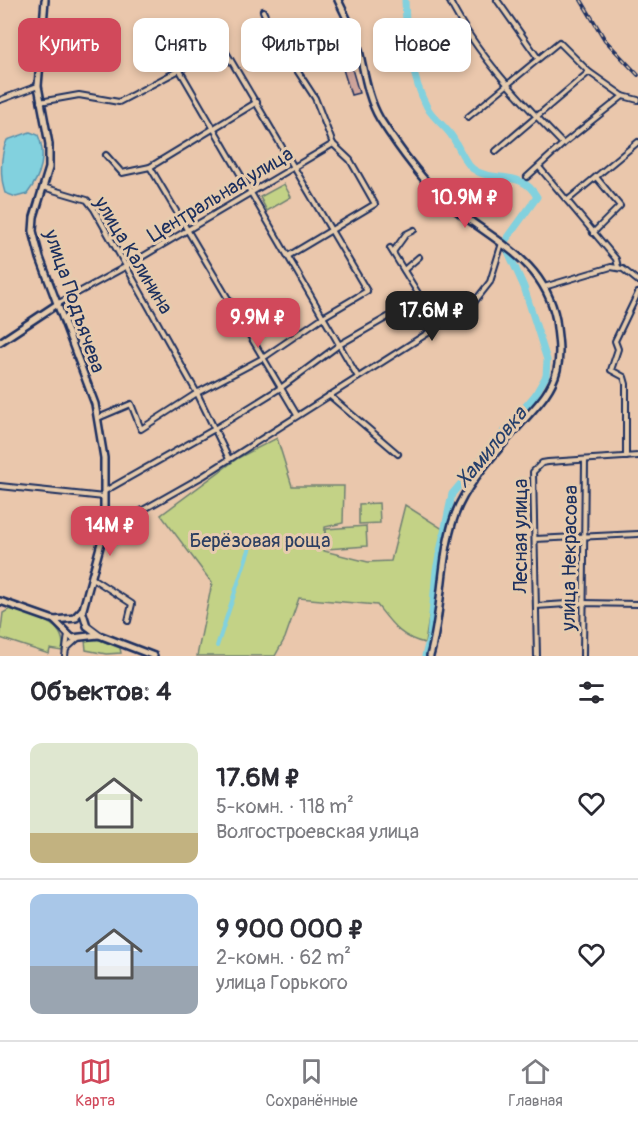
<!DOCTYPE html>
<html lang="ru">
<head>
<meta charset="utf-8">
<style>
  :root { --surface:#fff; --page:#f2f2f3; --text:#2b2b33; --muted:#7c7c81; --line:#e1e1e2; --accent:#d1495b }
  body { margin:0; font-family:Pangolin,sans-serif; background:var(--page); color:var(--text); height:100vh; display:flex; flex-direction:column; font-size:22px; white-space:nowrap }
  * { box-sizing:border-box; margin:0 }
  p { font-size:20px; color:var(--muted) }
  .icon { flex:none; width:33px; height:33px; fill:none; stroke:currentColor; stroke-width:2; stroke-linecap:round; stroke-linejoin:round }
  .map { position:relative; height:656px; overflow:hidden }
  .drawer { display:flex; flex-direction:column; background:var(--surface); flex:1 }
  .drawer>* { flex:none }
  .top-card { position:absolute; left:18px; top:18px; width:603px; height:54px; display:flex; gap:12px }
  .price { position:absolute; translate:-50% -51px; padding:0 14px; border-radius:12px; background:var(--accent); color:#fff; font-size:20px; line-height:39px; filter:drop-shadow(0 2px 3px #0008) }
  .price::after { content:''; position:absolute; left:50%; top:36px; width:18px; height:14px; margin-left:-9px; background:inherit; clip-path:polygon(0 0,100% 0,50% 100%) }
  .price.active { background:#222; color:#fff }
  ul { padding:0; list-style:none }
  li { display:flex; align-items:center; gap:18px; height:150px; padding:0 30px }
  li+li { border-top:2px solid var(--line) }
  li span { display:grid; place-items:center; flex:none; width:168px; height:120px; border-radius:12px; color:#555 }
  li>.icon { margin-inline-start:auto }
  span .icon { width:72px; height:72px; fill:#fffc; stroke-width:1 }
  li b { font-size:26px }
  h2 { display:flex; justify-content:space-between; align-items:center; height:72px; padding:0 30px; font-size:26px }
  .tag { padding:0 21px; border-radius:12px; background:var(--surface); box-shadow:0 3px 9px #0003; font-size:21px; line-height:54px }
  .tag.active { background:var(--accent); color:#fff }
  .tab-bar { display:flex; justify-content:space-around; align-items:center; height:84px; border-top:2px solid var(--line); background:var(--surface); font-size:16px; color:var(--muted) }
  .tab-bar a { display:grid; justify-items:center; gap:3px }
  .tab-bar .active { color:var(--accent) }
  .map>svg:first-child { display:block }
</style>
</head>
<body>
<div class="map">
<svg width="638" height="656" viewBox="0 0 638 656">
  <rect width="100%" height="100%" fill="#eac7ac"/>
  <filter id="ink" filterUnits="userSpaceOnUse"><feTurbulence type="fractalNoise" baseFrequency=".0167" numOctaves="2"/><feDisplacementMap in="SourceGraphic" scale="12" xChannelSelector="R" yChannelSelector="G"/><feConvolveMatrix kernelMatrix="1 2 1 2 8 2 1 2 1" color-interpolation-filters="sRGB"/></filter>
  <g filter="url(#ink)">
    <g fill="#c3d286" stroke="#6f8072" stroke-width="1.5">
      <path d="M 284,184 L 291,197 L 267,211 L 260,197 Z"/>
      <path d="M 277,438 L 292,486 L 344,486 L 343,523 L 325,527 L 324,551 L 368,562 L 391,561 L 405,505 L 443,529 L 425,643 C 401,638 392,624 377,605 L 299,598 L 285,638 L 275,656 L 197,656 L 212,583 L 161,515 L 238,458 Z"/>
      <path d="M 379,503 L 380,523 L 359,524 L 359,504 Z"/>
      <path d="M 366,526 L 367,546 L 327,549 L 326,529 Z"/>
      <path d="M 10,609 C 31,616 69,622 62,651 L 50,649 L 49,654 L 0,638 L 3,613 Z"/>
      <path d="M 85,640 L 100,640 L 120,648 L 121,653 L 106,654 L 86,650 Z"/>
    </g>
    <path fill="#82d1de" stroke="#5990ab" stroke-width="1.5" d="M 30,132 L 38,135 C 47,155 41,176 27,194 L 16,197 L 5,193 C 0,177 0,156 7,140 Z"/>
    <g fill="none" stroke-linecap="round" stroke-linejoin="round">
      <path stroke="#82d1de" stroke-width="4" d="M 217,646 L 250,547"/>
      <g stroke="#82d1de" stroke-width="7">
        <path d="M 405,0 C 406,35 410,75 427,107 C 432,117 444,125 451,135 C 458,144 464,163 473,169 C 493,184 521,168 537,197 L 506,240"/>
        <path d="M 425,656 L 430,637 L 436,570 L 452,494 L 535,395 L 546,376 L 547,360 L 524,287 L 506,247"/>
      </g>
    </g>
    <path fill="#cea49b" stroke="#1b2f5e" stroke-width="1.5" d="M 350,62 L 359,93 L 351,95 L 342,66 Z"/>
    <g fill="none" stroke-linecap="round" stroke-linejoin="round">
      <defs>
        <g id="street">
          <path d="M 449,0 C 476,54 521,101 563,144"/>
          <path d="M 497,0 L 538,58"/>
          <path d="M 263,11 L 274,35 L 315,98 L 333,144"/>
          <path d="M 179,69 L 358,377"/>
          <path d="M 0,100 L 38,86"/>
          <path d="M 40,102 L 79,95 L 119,102 L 223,47 L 367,291 L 323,317 L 263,358 L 197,393 L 141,429 L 131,404 L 98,418"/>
          <path d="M 468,117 L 559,42 L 589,72 L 623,96"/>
          <path d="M 496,151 L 589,72"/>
          <path d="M 106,155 L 122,173 L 150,167 L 257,102"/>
          <path d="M 150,167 L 297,415"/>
          <path d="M 539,167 L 616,259 L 618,267"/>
          <path d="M 527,177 L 563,144 L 623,96 L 638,100"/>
          <path d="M 43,187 L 87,200 L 94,209 L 197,393 L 229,459"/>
          <path d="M 568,200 L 638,142"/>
          <path d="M 593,233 L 620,206 L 596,177"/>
          <path d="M 393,252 L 406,234 L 414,230"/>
          <path d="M 288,256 L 375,204 L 350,160 L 333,144"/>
          <path d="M 404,270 L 419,257"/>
          <path d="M 544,287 L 611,267 L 623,269 L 638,281"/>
          <path d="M 59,303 L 125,267 L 333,144"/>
          <path d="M 329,395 L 398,454"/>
          <path d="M 626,457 L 626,384 L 624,377 L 611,370 L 618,349 L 615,341 L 638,293"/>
          <path d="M 0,486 L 104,497"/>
          <path d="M 105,491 L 213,430 L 282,387 L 339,345 L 421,298 L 390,248"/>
          <path d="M 104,532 L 203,476 L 472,305 L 490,282 L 502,243"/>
          <path d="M 535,539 L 638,534"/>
          <path d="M 92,578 L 132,604 L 128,621"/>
          <path d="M 536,606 L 582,603 L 638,604"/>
          <path d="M 66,649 L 78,638"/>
          <path d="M 65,656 L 68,634"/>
          <path d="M 537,656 L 533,472 L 542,463 L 548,462 L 638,456"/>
          <path d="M 583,656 L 585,460"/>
        </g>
        <g id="secondary">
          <path d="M 45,0 L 38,86 L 49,144 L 49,168 L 34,217 L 33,231 L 40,258 L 95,404 L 104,458 L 104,532 L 83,609 L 74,618"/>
          <path d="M 338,0 C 345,15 353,29 358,46 C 364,70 367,97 380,119 C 398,147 420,178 445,201 C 488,239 544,257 556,320 C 558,337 561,353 557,370 C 551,394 532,410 516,429 C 496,452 472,478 459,505 C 439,548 444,608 430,656"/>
          <path d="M 0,342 L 59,303"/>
          <path d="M 0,601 L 54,620 L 76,618"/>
          <path d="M 82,610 L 87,626 L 99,635 L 154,656"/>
          <path d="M 54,620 L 72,638 L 98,635"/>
        </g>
      </defs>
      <use href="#street" stroke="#1b2f5e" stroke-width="8"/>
      <use href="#secondary" stroke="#1b2f5e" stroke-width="10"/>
      <use href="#street" stroke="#e6cbad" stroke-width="4"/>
      <use href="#secondary" stroke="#e6cbad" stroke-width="5"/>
      <defs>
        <path id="rail" d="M 581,0 L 605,40 L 638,75"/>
      </defs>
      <use href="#rail" stroke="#1b2f5e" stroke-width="4"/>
      <use href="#rail" stroke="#e6cbad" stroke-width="1.5" stroke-dasharray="4.5" stroke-linecap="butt"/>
    </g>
  </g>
  <g text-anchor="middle" stroke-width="6" stroke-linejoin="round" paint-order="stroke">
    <g font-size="20" fill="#1b2f5e" stroke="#e6cbad">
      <text transform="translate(220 194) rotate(-31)" y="7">Центральная улица</text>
      <text transform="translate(134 255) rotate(59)" y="7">улица Калинина</text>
      <text transform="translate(75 301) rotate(71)" y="7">улица Подъячева</text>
      <text transform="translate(520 536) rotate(-90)" y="7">Лесная улица</text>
      <text transform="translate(569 558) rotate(-89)" y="7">улица Некрасова</text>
    </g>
    <g font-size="20" fill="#2c3f62" stroke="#e6cbad">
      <text x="260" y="547">Берёзовая роща</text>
    </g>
    <g font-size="21" font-style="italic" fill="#253f6b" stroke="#e6cbad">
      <text transform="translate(491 447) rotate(-50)" y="7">Хамиловка</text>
    </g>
  </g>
</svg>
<b class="price" style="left:465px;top:229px">10.9M ₽</b>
<b class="price active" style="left:432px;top:342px">17.6M ₽</b>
<b class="price" style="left:258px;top:349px">9.9M ₽</b>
<b class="price" style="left:110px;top:557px">14M ₽</b>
<div class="top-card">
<a class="tag active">Купить</a>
<a class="tag">Снять</a>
<a class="tag">Фильтры</a>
<a class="tag">Новое</a>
</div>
</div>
<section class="drawer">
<h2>Объектов: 4<svg class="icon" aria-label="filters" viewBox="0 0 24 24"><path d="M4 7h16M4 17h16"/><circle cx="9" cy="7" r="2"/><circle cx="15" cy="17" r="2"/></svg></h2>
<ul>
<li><span style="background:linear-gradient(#dfe7d0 75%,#c2b280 0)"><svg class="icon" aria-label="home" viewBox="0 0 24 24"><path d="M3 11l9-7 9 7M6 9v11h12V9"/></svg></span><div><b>17.6M ₽</b><p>5-комн. · 118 m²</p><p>Волгостроевская улица</p></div><svg class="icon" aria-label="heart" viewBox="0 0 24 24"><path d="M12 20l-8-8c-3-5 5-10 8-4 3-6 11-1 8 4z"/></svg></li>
<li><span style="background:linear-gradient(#a9c7e8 60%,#9aa5b1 0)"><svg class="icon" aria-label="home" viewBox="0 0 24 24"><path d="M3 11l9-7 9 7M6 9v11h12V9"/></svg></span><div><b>9 900 000 ₽</b><p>2-комн. · 62 m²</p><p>улица Горького</p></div><svg class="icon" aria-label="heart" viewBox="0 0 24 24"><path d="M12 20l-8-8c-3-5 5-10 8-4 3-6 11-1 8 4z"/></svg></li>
</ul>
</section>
<nav class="tab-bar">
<a class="active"><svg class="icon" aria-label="map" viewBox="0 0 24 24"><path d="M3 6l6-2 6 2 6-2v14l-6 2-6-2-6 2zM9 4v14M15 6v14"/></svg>Карта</a>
<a><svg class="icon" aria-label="saved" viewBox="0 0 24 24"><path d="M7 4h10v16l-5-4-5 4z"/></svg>Сохранённые</a>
<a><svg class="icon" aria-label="home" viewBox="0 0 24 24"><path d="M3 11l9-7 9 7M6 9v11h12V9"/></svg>Главная</a>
</nav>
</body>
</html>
